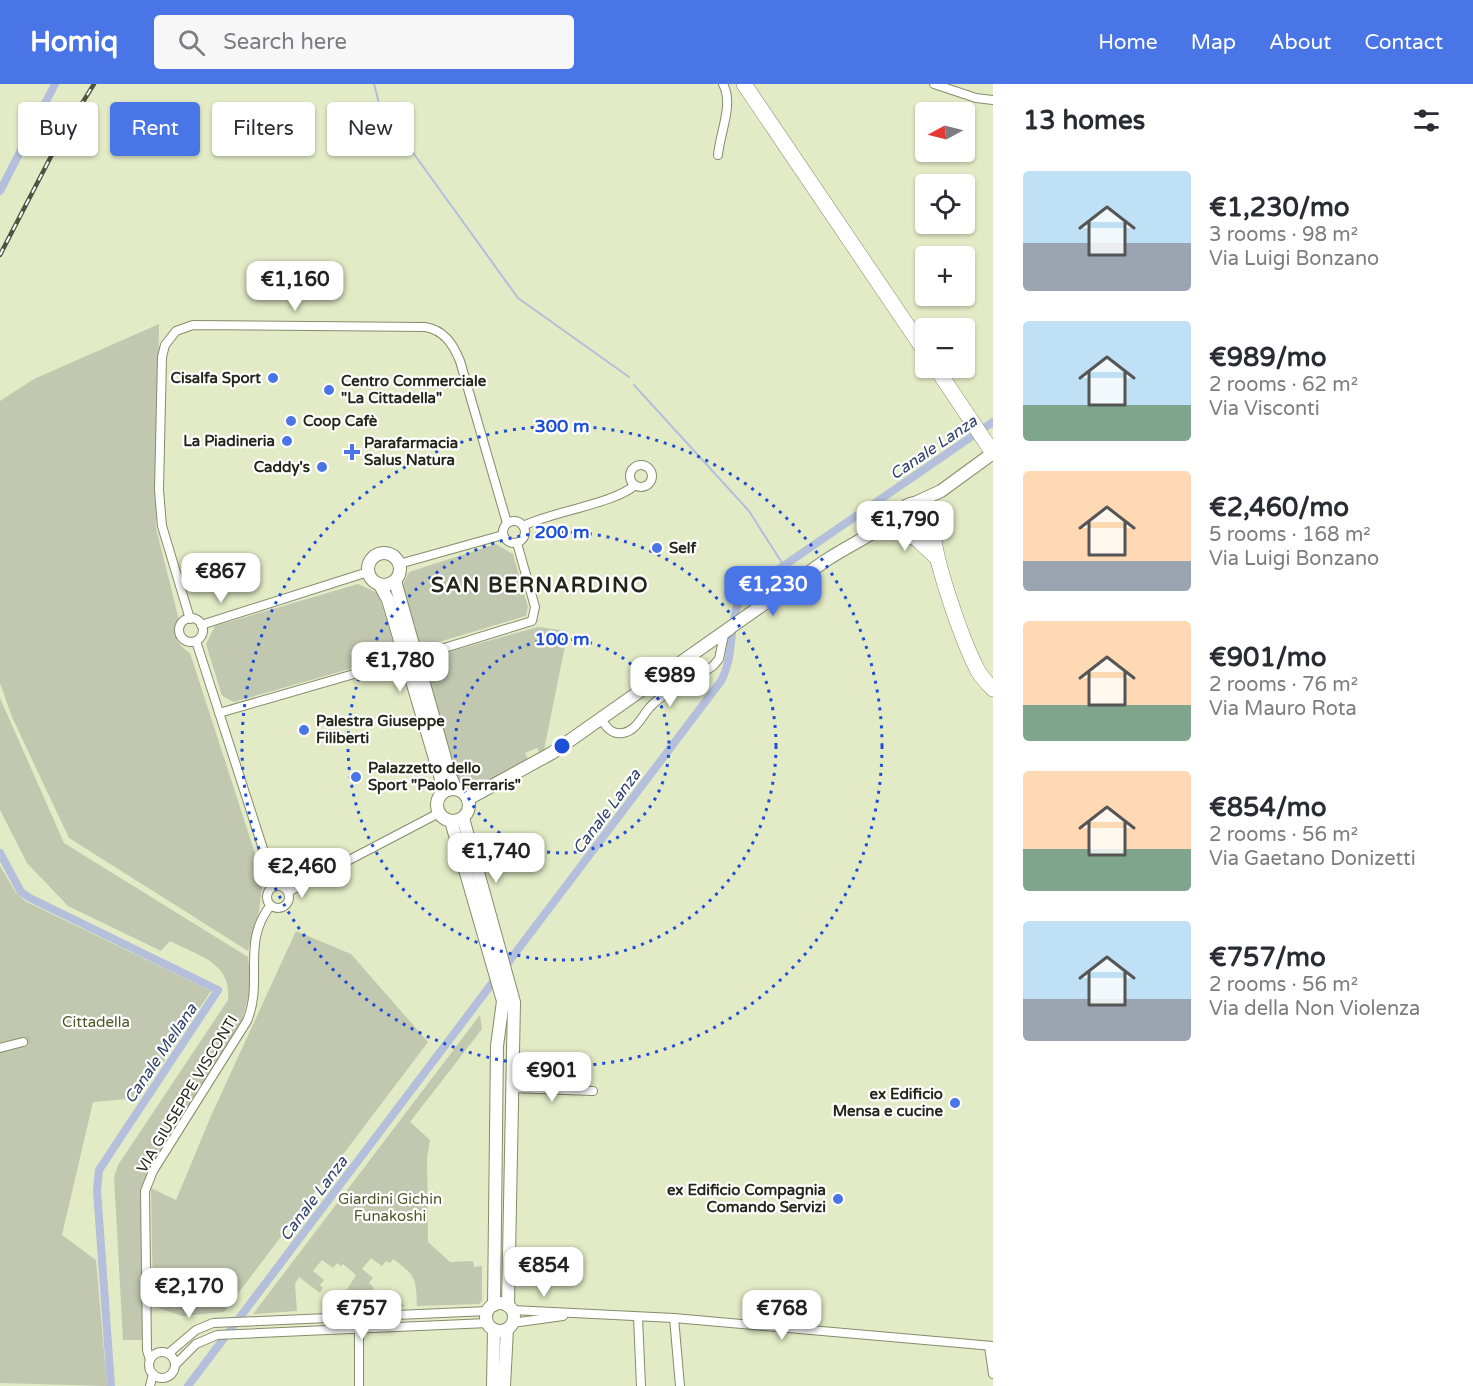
<!DOCTYPE html>
<html lang="en">
<head>
<meta charset="utf-8">
<style>
  :root { --surface:#fff; --page:#f7f7f7; --text:#2b2b33; --muted:#7c7c81; --accent:#4975e7 }
  body { margin:0; font-family:"Varela Round",sans-serif; background:var(--page); color:var(--text); height:100vh; display:flex; flex-direction:column; font-size:22px; white-space:nowrap }
  * { box-sizing:border-box; margin:0 }
  p { font-size:20px; color:var(--muted) }
  .icon { flex:none; width:33px; height:33px; fill:none; stroke:currentColor; stroke-width:2; stroke-linecap:round; stroke-linejoin:round }
  .map { position:relative; flex:1; overflow:hidden }
  .side { display:flex; flex-direction:column; background:var(--surface); width:480px }
  .side>* { flex:none }
  .top-card { position:absolute; left:18px; top:18px; width:570px; height:54px; display:flex; gap:12px }
  .needle { width:39px; rotate:263deg }
  .controls { position:absolute; left:915px; top:18px; display:grid; gap:12px }
  .controls a { display:grid; place-items:center; width:60px; height:60px; border-radius:6px; background:var(--surface); box-shadow:0 2px 4px #0004; font-size:30px }
  .price { position:absolute; translate:-50% -51px; padding:0 14px; border-radius:12px; background:#fff; color:#222; font-size:20px; line-height:39px; filter:drop-shadow(0 2px 3px #0008) }
  .price::after { content:''; position:absolute; left:50%; top:36px; width:18px; height:14px; margin-left:-9px; background:inherit; clip-path:polygon(0 0,100% 0,50% 100%) }
  .price.active { background:var(--accent); color:#fff }
  ul { padding:0; list-style:none }
  li { display:flex; align-items:center; gap:18px; height:150px; padding:0 30px }
  li span { display:grid; place-items:center; flex:none; width:168px; height:120px; border-radius:6px; color:#555 }
  li>.icon { margin-inline-start:auto }
  span .icon { width:72px; height:72px; fill:#fffc; stroke-width:1 }
  li b { font-size:26px }
  h2 { display:flex; justify-content:space-between; align-items:center; height:72px; padding:0 30px; font-size:26px }
  .tag { padding:0 21px; border-radius:6px; background:var(--surface); box-shadow:0 2px 4px #0004; font-size:21px; line-height:54px }
  .tag.active { background:var(--accent); color:#fff }
  header { display:flex; align-items:center; gap:36px; box-sizing:border-box; height:84px; padding:0 30px; background:var(--accent); color:#fff }
  header strong { font-size:28px }
  nav { display:flex; gap:33px; margin-inline-start:auto; font-size:21px }
  .search { width:420px; height:54px; background:var(--page); display:flex; align-items:center; gap:15px; box-sizing:border-box; padding:0 21px; border-radius:6px; color:var(--muted); font-size:22px }
  main { display:flex; flex:1; min-height:0 }
  .map>svg:first-child { display:block }
</style>
</head>
<body>
<header>
<strong>Homiq</strong>
<div class="search"><svg class="icon" aria-label="search" viewBox="0 0 24 24"><circle cx="10" cy="10" r="6"/><path d="M15 15l6 6"/></svg>Search here</div>
<nav><a>Home</a><a>Map</a><a>About</a><a>Contact</a></nav>
</header>
<main>
<div class="map">
<svg width="993" height="1302" viewBox="0 0 993 1302">
  <rect width="100%" height="100%" fill="#e3ebc6"/>
  <g fill="#c2c7b0">
    <path d="M 159,240 L 156,444 L 179,536 L 174,542 C 175,557 179,561 190,569 L 263,794 L 259,827 L 248,867 L 69,754 L 12,633 L 0,599 L 0,317 L 34,295 Z"/>
    <path d="M 496,460 L 513,470 L 528,523 L 526,532 L 422,563 L 415,551 L 402,503 L 409,488 Z"/>
    <path d="M 358,500 L 378,509 L 393,557 L 395,572 L 234,618 L 222,612 L 206,560 L 215,542 Z"/>
    <path d="M 538,543 L 568,547 L 544,666 L 539,668 L 537,664 L 525,669 L 528,675 C 509,685 477,714 457,698 L 423,575 Z"/>
    <path d="M 0,614 L 64,759 L 248,873 L 251,903 L 242,936 L 150,1086 L 140,1107 L 145,1256 L 123,1256 L 114,1093 L 118,1081 L 228,916 C 232,878 198,872 170,857 L 161,867 L 68,822 L 27,779 L 0,726 Z"/>
    <path d="M 0,782 L 16,809 L 25,817 L 211,907 L 139,1014 L 93,1018 L 62,1151 L 96,1176 L 107,1302 L 0,1299 L 0,968 L 22,954 L 0,959 Z"/>
    <path d="M 296,847 L 351,870 L 428,958 L 224,1228 L 182,1232 L 153,1222 L 151,1104 L 176,1116 L 211,1032 Z"/>
    <path d="M 480,931 L 482,945 L 410,1038 L 430,1056 L 427,1073 L 428,1158 L 450,1178 L 473,1177 L 474,1183 L 482,1182 L 482,1217 L 479,1220 L 417,1222 C 416,1194 416,1192 393,1175 L 390,1179 L 386,1177 L 382,1182 L 371,1174 L 362,1185 L 373,1194 L 369,1199 L 374,1204 L 369,1211 L 382,1221 L 391,1210 L 405,1222 L 335,1225 L 356,1191 L 343,1180 L 341,1182 L 337,1179 L 333,1184 L 322,1176 L 313,1187 L 324,1196 L 320,1201 L 323,1204 L 320,1209 L 299,1193 L 295,1200 L 297,1227 L 253,1230 Z"/>
  </g>
  <g fill="none" stroke-linecap="round" stroke-linejoin="round">
    <g stroke="#b3bfdb" stroke-width="2">
      <path d="M 374,0 L 380,23 L 518,214 L 629,293"/>
      <path d="M 634,301 L 749,427 L 784,482"/>
    </g>
    <g stroke="#b3bfdb" stroke-width="8">
      <path d="M 0,107 L 55,0"/>
      <path d="M 0,769 L 21,808 L 30,814 L 218,906 L 99,1086 L 97,1106 L 111,1302"/>
      <path d="M 504,884 L 721,597 C 737,567 726,535 744,509 L 993,338"/>
      <path d="M 188,1302 L 496,894"/>
    </g>
    <path stroke="#bdc4a3" stroke-width="8" stroke-dasharray="8 4" stroke-linecap="butt" d="M 23,958 L 33,955"/>
    <defs>
      <g id="street">
        <path d="M 934,0 L 976,14 L 993,16"/>
        <path d="M 718,71 C 720,48 734,20 723,0"/>
        <circle cx="641" cy="392" r="11"/>
        <circle cx="514" cy="448" r="11"/>
        <path d="M 523,442 C 551,428 616,419 635,401"/>
        <path d="M 399,480 L 503,451"/>
        <circle cx="191" cy="546" r="12"/>
        <path d="M 190,535 L 162,442 L 159,406 L 162,273 L 165,261 L 176,247 L 193,241 L 425,243 C 444,246 453,260 460,277 L 507,439"/>
        <path d="M 201,541 L 368,488"/>
        <path d="M 196,557 L 275,802"/>
        <path d="M 415,573 L 532,537 L 535,523 L 517,459"/>
        <path d="M 219,629 L 406,575"/>
        <path d="M 601,635 C 607,644 612,651 623,649 C 636,647 642,632 650,623 C 666,606 693,596 713,582 L 719,575 L 724,551 L 730,547"/>
        <circle cx="278" cy="813" r="11"/>
        <path d="M 288,808 L 439,729"/>
        <path d="M 0,964 L 23,958"/>
        <path d="M 511,1004 L 593,1007"/>
        <path d="M 512,1226 L 674,1234 L 993,1262"/>
        <path d="M 638,1233 L 641,1302"/>
        <path d="M 674,1234 L 680,1302"/>
        <path d="M 512,1239 L 563,1232"/>
        <path d="M 989,1262 L 993,1290"/>
        <circle cx="162" cy="1281" r="13"/>
        <path d="M 169,1269 L 196,1246 L 213,1239 L 488,1227"/>
        <path d="M 150,1276 L 147,1266 L 145,1107 L 153,1087 L 247,937 C 264,896 241,860 270,822"/>
        <path d="M 176,1280 L 196,1260 L 217,1251 L 488,1239"/>
        <path d="M 150,1302 L 153,1290"/>
        <path d="M 359,1302 L 359,1244"/>
      </g>
      <g id="secondary">
        <path d="M 917,418 L 941,407 L 993,369"/>
        <circle cx="916" cy="437" r="18"/>
        <circle cx="384" cy="485" r="16"/>
        <path d="M 395,497 L 450,692 L 456,705"/>
        <path d="M 380,501 L 388,516 L 441,695 L 441,710"/>
        <circle cx="453" cy="721" r="16"/>
        <path d="M 468,715 L 552,669 L 825,477 C 849,461 875,450 898,432"/>
        <path d="M 463,734 L 514,918 L 508,1222"/>
        <path d="M 451,737 L 503,917 L 497,962 L 494,1221"/>
        <circle cx="500" cy="1233" r="14"/>
        <path d="M 493,1302 L 494,1246"/>
        <path d="M 504,1302 L 507,1245"/>
      </g>
      <g id="highway">
        <path d="M 744,0 L 926,269"/>
        <path d="M 936,284 L 993,369"/>
        <path d="M 933,444 C 933,474 962,555 976,583 C 979,591 987,599 993,605"/>
        <path d="M 917,455 L 936,473"/>
      </g>
    </defs>
    <use href="#street" stroke="#858c6a" stroke-width="10"/>
    <use href="#secondary" stroke="#858c6a" stroke-width="14"/>
    <use href="#highway" stroke="#858c6a" stroke-width="16"/>
    <use href="#street" stroke="#fff" stroke-width="8"/>
    <use href="#secondary" stroke="#fff" stroke-width="12"/>
    <use href="#highway" stroke="#fff" stroke-width="15"/>
    <defs>
      <path id="rail" d="M 0,171 L 60,55 L 94,0"/>
    </defs>
    <use href="#rail" stroke="#4f5341" stroke-width="4.5"/>
    <use href="#rail" stroke="#fff" stroke-width="2" stroke-dasharray="7" stroke-linecap="butt"/>
  </g>
  <g fill="none" stroke="#1d4ed8" stroke-width="3" stroke-dasharray="3 6">
    <circle cx="562" cy="662" r="107"/>
    <circle cx="562" cy="662" r="214"/>
    <circle cx="562" cy="662" r="320"/>
  </g>
  <g fill="#4975e7" stroke="#fff" stroke-width="2">
    <circle cx="273" cy="294" r="6"/>
    <circle cx="329" cy="306" r="6"/>
    <circle cx="291" cy="337" r="6"/>
    <circle cx="287" cy="357" r="6"/>
    <path d="M349 359h6v6h6v6h-6v6h-6v-6h-6v-6h6z"/>
    <circle cx="322" cy="383" r="6"/>
    <circle cx="657" cy="464" r="6"/>
    <circle cx="304" cy="646" r="6"/>
    <circle cx="356" cy="693" r="6"/>
    <circle cx="955" cy="1019" r="6"/>
    <circle cx="838" cy="1115" r="6"/>
  </g>
  <g text-anchor="middle" stroke-width="4.5" stroke-linejoin="round" paint-order="stroke">
    <g font-size="15" font-weight="bold" fill="#232619" stroke="#fff" text-anchor="start">
      <text x="261" y="299" text-anchor="end">Cisalfa Sport</text>
      <text x="341" y="302">Centro Commerciale<tspan x="341" dy="17">"La Cittadella"</tspan></text>
      <text x="303" y="342">Coop Cafè</text>
      <text x="275" y="362" text-anchor="end">La Piadineria</text>
      <text x="364" y="364">Parafarmacia<tspan x="364" dy="17">Salus Natura</tspan></text>
      <text x="310" y="388" text-anchor="end">Caddy's</text>
      <text x="669" y="469">Self</text>
      <text x="316" y="642">Palestra Giuseppe<tspan x="316" dy="17">Filiberti</tspan></text>
      <text x="368" y="689">Palazzetto dello<tspan x="368" dy="17">Sport "Paolo Ferraris"</tspan></text>
      <text x="943" y="1015" text-anchor="end">ex Edificio<tspan x="943" dy="17">Mensa e cucine</tspan></text>
      <text x="826" y="1111" text-anchor="end">ex Edificio Compagnia<tspan x="826" dy="17">Comando Servizi</tspan></text>
    </g>
    <g font-size="15" fill="#4e5626" stroke="#fff">
      <text x="96" y="943">Cittadella</text>
      <text x="390" y="1120">Giardini Gichin<tspan x="390" dy="17">Funakoshi</tspan></text>
    </g>
    <g font-size="15" fill="#232619" stroke="#fff">
      <text transform="translate(187 1010) rotate(-59)" y="5">VIA GIUSEPPE VISCONTI</text>
    </g>
    <g font-size="16" font-style="italic" fill="#31436a" stroke="#fff">
      <text transform="translate(933 363) rotate(-34)" y="6">Canale Lanza</text>
      <text transform="translate(606 727) rotate(-53)" y="6">Canale Lanza</text>
      <text transform="translate(160 969) rotate(-56)" y="6">Canale Mellana</text>
      <text transform="translate(313 1114) rotate(-53)" y="6">Canale Lanza</text>
    </g>
    <g font-size="21" font-weight="bold" letter-spacing="1.5" fill="#232619" stroke="#fff">
      <text x="540" y="508">SAN BERNARDINO</text>
    </g>
  </g>
  <circle cx="562" cy="662" r="9" fill="#1d4ed8" stroke="#fff" stroke-width="3"/>
  <g font-size="18" text-anchor="middle" font-weight="bold" fill="#1d4ed8" stroke="#fff" stroke-width="4.5" stroke-linejoin="round" paint-order="stroke">
    <text x="562" y="348">300 m</text>
    <text x="562" y="454">200 m</text>
    <text x="562" y="561">100 m</text>
  </g>
</svg>
<div class="controls">
<a><svg class="needle" viewBox="-14 -14 28 28"><path d="M0-13l5 13h-10z" fill="#e53935"/><path d="M0 13l5-13h-10z" fill="#7c7c81"/></svg></a>
<a><svg class="icon" aria-label="locate" viewBox="0 0 24 24"><circle cx="12" cy="12" r="6"/><path d="M12 2v4M12 18v4M2 12h4M18 12h4"/></svg></a>
<a>+</a>
<a>−</a>
</div>
<b class="price" style="left:295px;top:228px">€1,160</b>
<b class="price" style="left:905px;top:468px">€1,790</b>
<b class="price" style="left:221px;top:520px">€867</b>
<b class="price active" style="left:773px;top:533px">€1,230</b>
<b class="price" style="left:400px;top:609px">€1,780</b>
<b class="price" style="left:670px;top:624px">€989</b>
<b class="price" style="left:496px;top:800px">€1,740</b>
<b class="price" style="left:302px;top:815px">€2,460</b>
<b class="price" style="left:552px;top:1019px">€901</b>
<b class="price" style="left:544px;top:1214px">€854</b>
<b class="price" style="left:189px;top:1235px">€2,170</b>
<b class="price" style="left:362px;top:1257px">€757</b>
<b class="price" style="left:782px;top:1257px">€768</b>
<div class="top-card">
<a class="tag">Buy</a>
<a class="tag active">Rent</a>
<a class="tag">Filters</a>
<a class="tag">New</a>
</div>
</div>
<section class="side">
<h2>13 homes<svg class="icon" aria-label="filters" viewBox="0 0 24 24"><path d="M4 7h16M4 17h16"/><circle cx="9" cy="7" r="2"/><circle cx="15" cy="17" r="2"/></svg></h2>
<ul>
<li><span style="background:linear-gradient(#bfe0f5 60%,#9aa5b1 0)"><svg class="icon" aria-label="home" viewBox="0 0 24 24"><path d="M3 11l9-7 9 7M6 9v11h12V9"/></svg></span><div><b>€1,230/mo</b><p>3 rooms · 98 m²</p><p>Via Luigi Bonzano</p></div></li>
<li><span style="background:linear-gradient(#bfe0f5 70%,#7fa58c 0)"><svg class="icon" aria-label="home" viewBox="0 0 24 24"><path d="M3 11l9-7 9 7M6 9v11h12V9"/></svg></span><div><b>€989/mo</b><p>2 rooms · 62 m²</p><p>Via Visconti</p></div></li>
<li><span style="background:linear-gradient(#ffd9b3 75%,#9aa5b1 0)"><svg class="icon" aria-label="home" viewBox="0 0 24 24"><path d="M3 11l9-7 9 7M6 9v11h12V9"/></svg></span><div><b>€2,460/mo</b><p>5 rooms · 168 m²</p><p>Via Luigi Bonzano</p></div></li>
<li><span style="background:linear-gradient(#ffd9b3 70%,#7fa58c 0)"><svg class="icon" aria-label="home" viewBox="0 0 24 24"><path d="M3 11l9-7 9 7M6 9v11h12V9"/></svg></span><div><b>€901/mo</b><p>2 rooms · 76 m²</p><p>Via Mauro Rota</p></div></li>
<li><span style="background:linear-gradient(#ffd9b3 65%,#7fa58c 0)"><svg class="icon" aria-label="home" viewBox="0 0 24 24"><path d="M3 11l9-7 9 7M6 9v11h12V9"/></svg></span><div><b>€854/mo</b><p>2 rooms · 56 m²</p><p>Via Gaetano Donizetti</p></div></li>
<li><span style="background:linear-gradient(#bfe0f5 65%,#9aa5b1 0)"><svg class="icon" aria-label="home" viewBox="0 0 24 24"><path d="M3 11l9-7 9 7M6 9v11h12V9"/></svg></span><div><b>€757/mo</b><p>2 rooms · 56 m²</p><p>Via della Non Violenza</p></div></li>
</ul>
</section>
</main>
</body>
</html>
